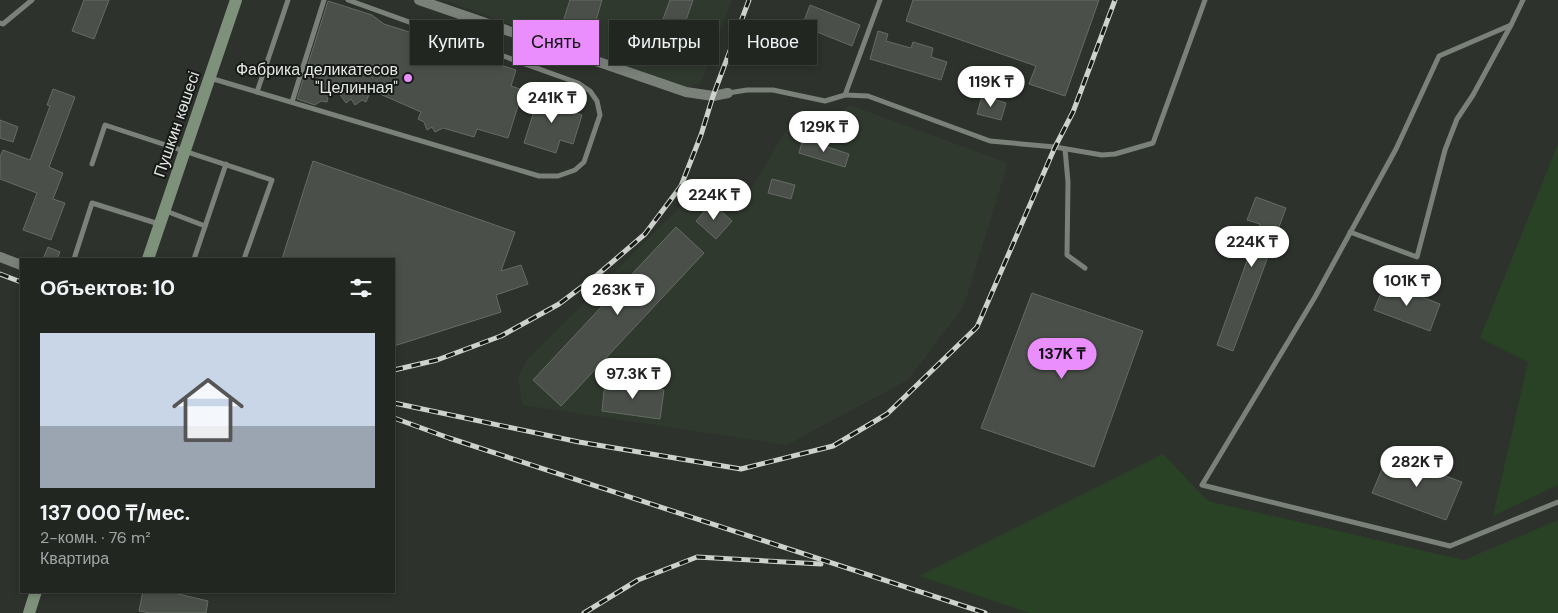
<!DOCTYPE html>
<html lang="ru">
<head>
<meta charset="utf-8">
<style>
  :root { --surface:#222621; --page:#2a2e2a; --text:#f1f3f6; --muted:#a2a5a5; --line:#3f433f; --accent:#ea8dfd }
  body { margin:0; font-family:"DM Sans",sans-serif; background:var(--page); color:var(--text); height:100vh; display:flex; flex-direction:column; font-size:19px; white-space:nowrap }
  * { box-sizing:border-box; margin:0 }
  p { font-size:16px; color:var(--muted) }
  .icon { flex:none; width:28px; height:28px; fill:none; stroke:currentColor; stroke-width:2; stroke-linecap:round; stroke-linejoin:round }
  .map { position:relative; flex:1; overflow:hidden }
  .side { position:absolute; left:20px; top:258px; width:375px; height:335px; display:flex; flex-direction:column; background:var(--surface); border-radius:0px; box-shadow:0 2px 8px #0003,0 0 0 1px var(--line) }
  .side>* { flex:none }
  .top-card { position:absolute; left:410px; top:20px; width:475px; height:45px; display:flex; gap:10px }
  .price { position:absolute; translate:-50% -42px; padding:0 11px; border-radius:18px; background:#fff; color:#222; font-size:16px; line-height:32px; filter:drop-shadow(0 1px 2px #0008) }
  .price::after { content:''; position:absolute; left:50%; top:30px; width:15px; height:11px; margin-left:-8px; background:inherit; clip-path:polygon(0 0,100% 0,50% 100%) }
  .price.active { background:var(--accent); color:#111 }
  ul { padding:0; list-style:none }
  li { display:grid; align-content:center; gap:10px; height:265px; padding:0 20px }
  li+li { border-top:1px solid var(--line) }
  li span { display:grid; place-items:center; height:155px; border-radius:0px; color:#555 }
  li>.icon { margin-inline-start:auto }
  span .icon { width:90px; height:90px; fill:#fffc; stroke-width:1 }
  li b { font-size:21px }
  h2 { display:flex; justify-content:space-between; align-items:center; height:60px; padding:0 20px; font-size:21px }
  .pill { padding:0 18px; border-radius:0px; background:var(--surface); box-shadow:0 2px 8px #0003,0 0 0 1px var(--line); font-size:18px; line-height:45px }
  .pill.active { background:var(--accent); color:#111 }
  .map>svg:first-child { display:block }
</style>
</head>
<body>
<div class="map">
<svg width="1558" height="613" viewBox="0 0 1558 613">
  <rect width="100%" height="100%" fill="#2d322c"/>
  <g fill="#2f392d">
    <path d="M 444,0 L 732,0 L 701,83 L 682,89 Z"/>
    <path d="M 850,105 L 1008,163 L 964,306 L 908,380 L 787,445 L 522,405 L 518,376 L 528,359 L 703,184 L 740,208 L 798,109 L 829,116 Z"/>
  </g>
  <g fill="#294225">
    <path d="M 1558,144 L 1558,485 L 1493,516 L 1528,362 L 1480,338 Z"/>
    <path d="M 1163,454 L 1208,501 L 1464,560 L 1558,520 L 1558,613 L 1029,613 L 919,576 Z"/>
  </g>
  <g fill="#4a5049" stroke="#656c64">
    <path d="M 84,0 L 109,0 L 94,39 L 72,31 Z"/>
    <path d="M 570,0 L 602,0 L 591,37 L 561,28 Z"/>
    <path d="M 670,0 L 693,0 L 676,49 L 655,41 Z"/>
    <path d="M 913,0 L 1099,0 L 1065,96 L 1029,84 L 1036,66 L 906,21 Z"/>
    <path d="M 328,1 L 372,15 L 384,24 L 460,48 L 459,52 L 516,70 L 511,86 L 523,90 L 508,138 L 477,129 L 474,137 L 443,128 L 435,132 L 432,127 L 427,130 L 424,122 L 418,119 L 421,112 L 371,90 L 366,102 L 362,100 L 355,105 L 351,99 L 346,103 L 332,83 L 327,102 L 321,101 L 315,105 L 297,99 Z"/>
    <path d="M 810,5 L 860,25 L 852,46 L 802,26 Z"/>
    <path d="M 878,31 L 888,34 L 886,41 L 911,48 L 913,42 L 933,48 L 931,57 L 947,62 L 941,80 L 870,59 Z"/>
    <path d="M 53,89 L 75,97 L 49,167 L 63,173 L 53,199 L 65,203 L 51,240 L 23,230 L 37,193 L 0,179 L 0,157 L 3,150 L 30,160 L 50,106 L 47,105 Z"/>
    <path d="M 540,92 L 565,100 L 562,109 L 582,115 L 573,144 L 560,140 L 556,153 L 524,143 Z"/>
    <path d="M 982,96 L 1006,103 L 1001,120 L 977,114 Z"/>
    <path d="M 0,120 L 18,127 L 13,142 L 0,138 Z"/>
    <path d="M 803,139 L 849,154 L 845,167 L 799,153 Z"/>
    <path d="M 313,161 L 515,232 L 501,271 L 521,265 L 528,284 L 496,295 L 501,312 L 394,346 L 394,259 L 282,259 Z"/>
    <path d="M 772,179 L 795,185 L 791,199 L 768,193 Z"/>
    <path d="M 1256,197 L 1286,208 L 1233,351 L 1217,345 L 1260,224 L 1247,220 Z"/>
    <path d="M 712,203 L 732,221 L 716,239 L 696,221 Z"/>
    <path d="M 676,227 L 704,253 L 561,406 L 533,380 Z"/>
    <path d="M 48,247 L 60,252 L 57,259 L 43,259 Z"/>
    <path d="M 1385,283 L 1440,304 L 1430,331 L 1374,310 Z"/>
    <path d="M 1032,293 L 1143,331 L 1094,467 L 981,428 Z"/>
    <path d="M 605,382 L 664,390 L 660,419 L 602,411 Z"/>
    <path d="M 1388,455 L 1462,482 L 1446,520 L 1372,493 Z"/>
    <path d="M 143,591 L 166,591 L 208,601 L 206,613 L 150,613 L 139,611 Z"/>
  </g>
  <g fill="none" stroke-linecap="round" stroke-linejoin="round">
    <g stroke="#7a8179" stroke-width="5">
      <path d="M 1523,0 L 1511,25 L 1439,56 L 1396,149 L 1315,297 L 1202,485 L 1450,546 L 1558,502"/>
      <path d="M 0,23 L 3,24 L 32,0"/>
      <path d="M 210,78 L 539,176 L 558,176 L 575,170 L 584,162 L 600,115 L 597,101 L 590,91 L 578,83 L 348,0"/>
      <path d="M 257,92 L 288,0"/>
      <path d="M 728,93 L 747,90 L 773,90 L 825,101 L 845,95 L 880,0"/>
      <path d="M 845,95 L 868,96 L 990,141 L 1055,147 L 1102,155 L 1115,154 L 1153,143 L 1205,0"/>
      <path d="M 292,102 L 324,0"/>
      <path d="M 1065,149 L 1068,182 L 1067,255 L 1085,268"/>
      <path d="M 92,164 L 105,125 L 272,180 L 244,259"/>
      <path d="M 166,211 L 205,226"/>
      <path d="M 1350,232 L 1417,257 L 1445,150 L 1457,119 L 1473,95 L 1511,25"/>
      <path d="M 74,259 L 92,203 L 159,224"/>
      <path d="M 194,259 L 226,164"/>
    </g>
    <g stroke="#7a8179" stroke-width="10">
      <path d="M 419,0 L 686,92 L 713,96 L 728,93"/>
      <path d="M 0,257 L 21,265"/>
    </g>
    <g stroke="#7e927b" stroke-width="12">
      <path d="M 148,259 L 236,0"/>
      <path d="M 29,613 L 36,591"/>
    </g>
    <defs>
      <g id="rail">
        <path d="M 0,274 L 21,282"/>
        <path d="M 394,370 L 437,360 L 501,336 L 559,304 L 596,276 L 645,234 L 681,186 L 701,135 L 713,96 L 749,0"/>
        <path d="M 394,403 L 579,442 L 741,469 L 833,446 L 887,414 L 977,327 L 1055,147 L 1073,112 L 1115,0"/>
        <path d="M 394,418 L 449,438 L 985,613"/>
        <path d="M 584,613 L 638,580 L 697,557 L 821,564"/>
      </g>
    </defs>
    <use href="#rail" stroke="#ced2cd" stroke-width="5"/>
    <use href="#rail" stroke="#161916" stroke-width="3" stroke-dasharray="9" stroke-linecap="butt"/>
  </g>
  <circle fill="#ea8dfd" stroke="#161916" stroke-width="2" cx="408" cy="78" r="5"/>
  <g text-anchor="middle" stroke-width="4" stroke-linejoin="round" paint-order="stroke">
    <g font-size="16" fill="#e3e7e2" stroke="#161916" text-anchor="end">
      <text x="398" y="75">Фабрика деликатесов<tspan x="398" dy="18">"Целинная"</tspan></text>
    </g>
    <g font-size="16" fill="#e3e7e2" stroke="#161916">
      <text transform="translate(176 124) rotate(-71)" y="6">Пушкин көшесі</text>
    </g>
  </g>
</svg>
<b class="price" style="left:991px;top:108px">119K ₸</b>
<b class="price" style="left:552px;top:124px">241K ₸</b>
<b class="price" style="left:824px;top:153px">129K ₸</b>
<b class="price" style="left:714px;top:221px">224K ₸</b>
<b class="price" style="left:1252px;top:268px">224K ₸</b>
<b class="price" style="left:1407px;top:307px">101K ₸</b>
<b class="price" style="left:618px;top:316px">263K ₸</b>
<b class="price active" style="left:1062px;top:380px">137K ₸</b>
<b class="price" style="left:633px;top:400px">97.3K ₸</b>
<b class="price" style="left:1417px;top:488px">282K ₸</b>
<div class="top-card">
<a class="pill">Купить</a>
<a class="pill active">Снять</a>
<a class="pill">Фильтры</a>
<a class="pill">Новое</a>
</div>
<section class="side">
<h2>Объектов: 10<svg class="icon" aria-label="filters" viewBox="0 0 24 24"><path d="M4 7h16M4 17h16"/><circle cx="9" cy="7" r="2"/><circle cx="15" cy="17" r="2"/></svg></h2>
<ul>
<li><span style="background:linear-gradient(#c9d6e8 60%,#9aa5b1 0)"><svg class="icon" aria-label="home" viewBox="0 0 24 24"><path d="M3 11l9-7 9 7M6 9v11h12V9"/></svg></span><div><b>137 000 ₸/мес.</b><p>2-комн. · 76 m²</p><p>Квартира</p></div></li>
</ul>
</section>
</div>
</body>
</html>
